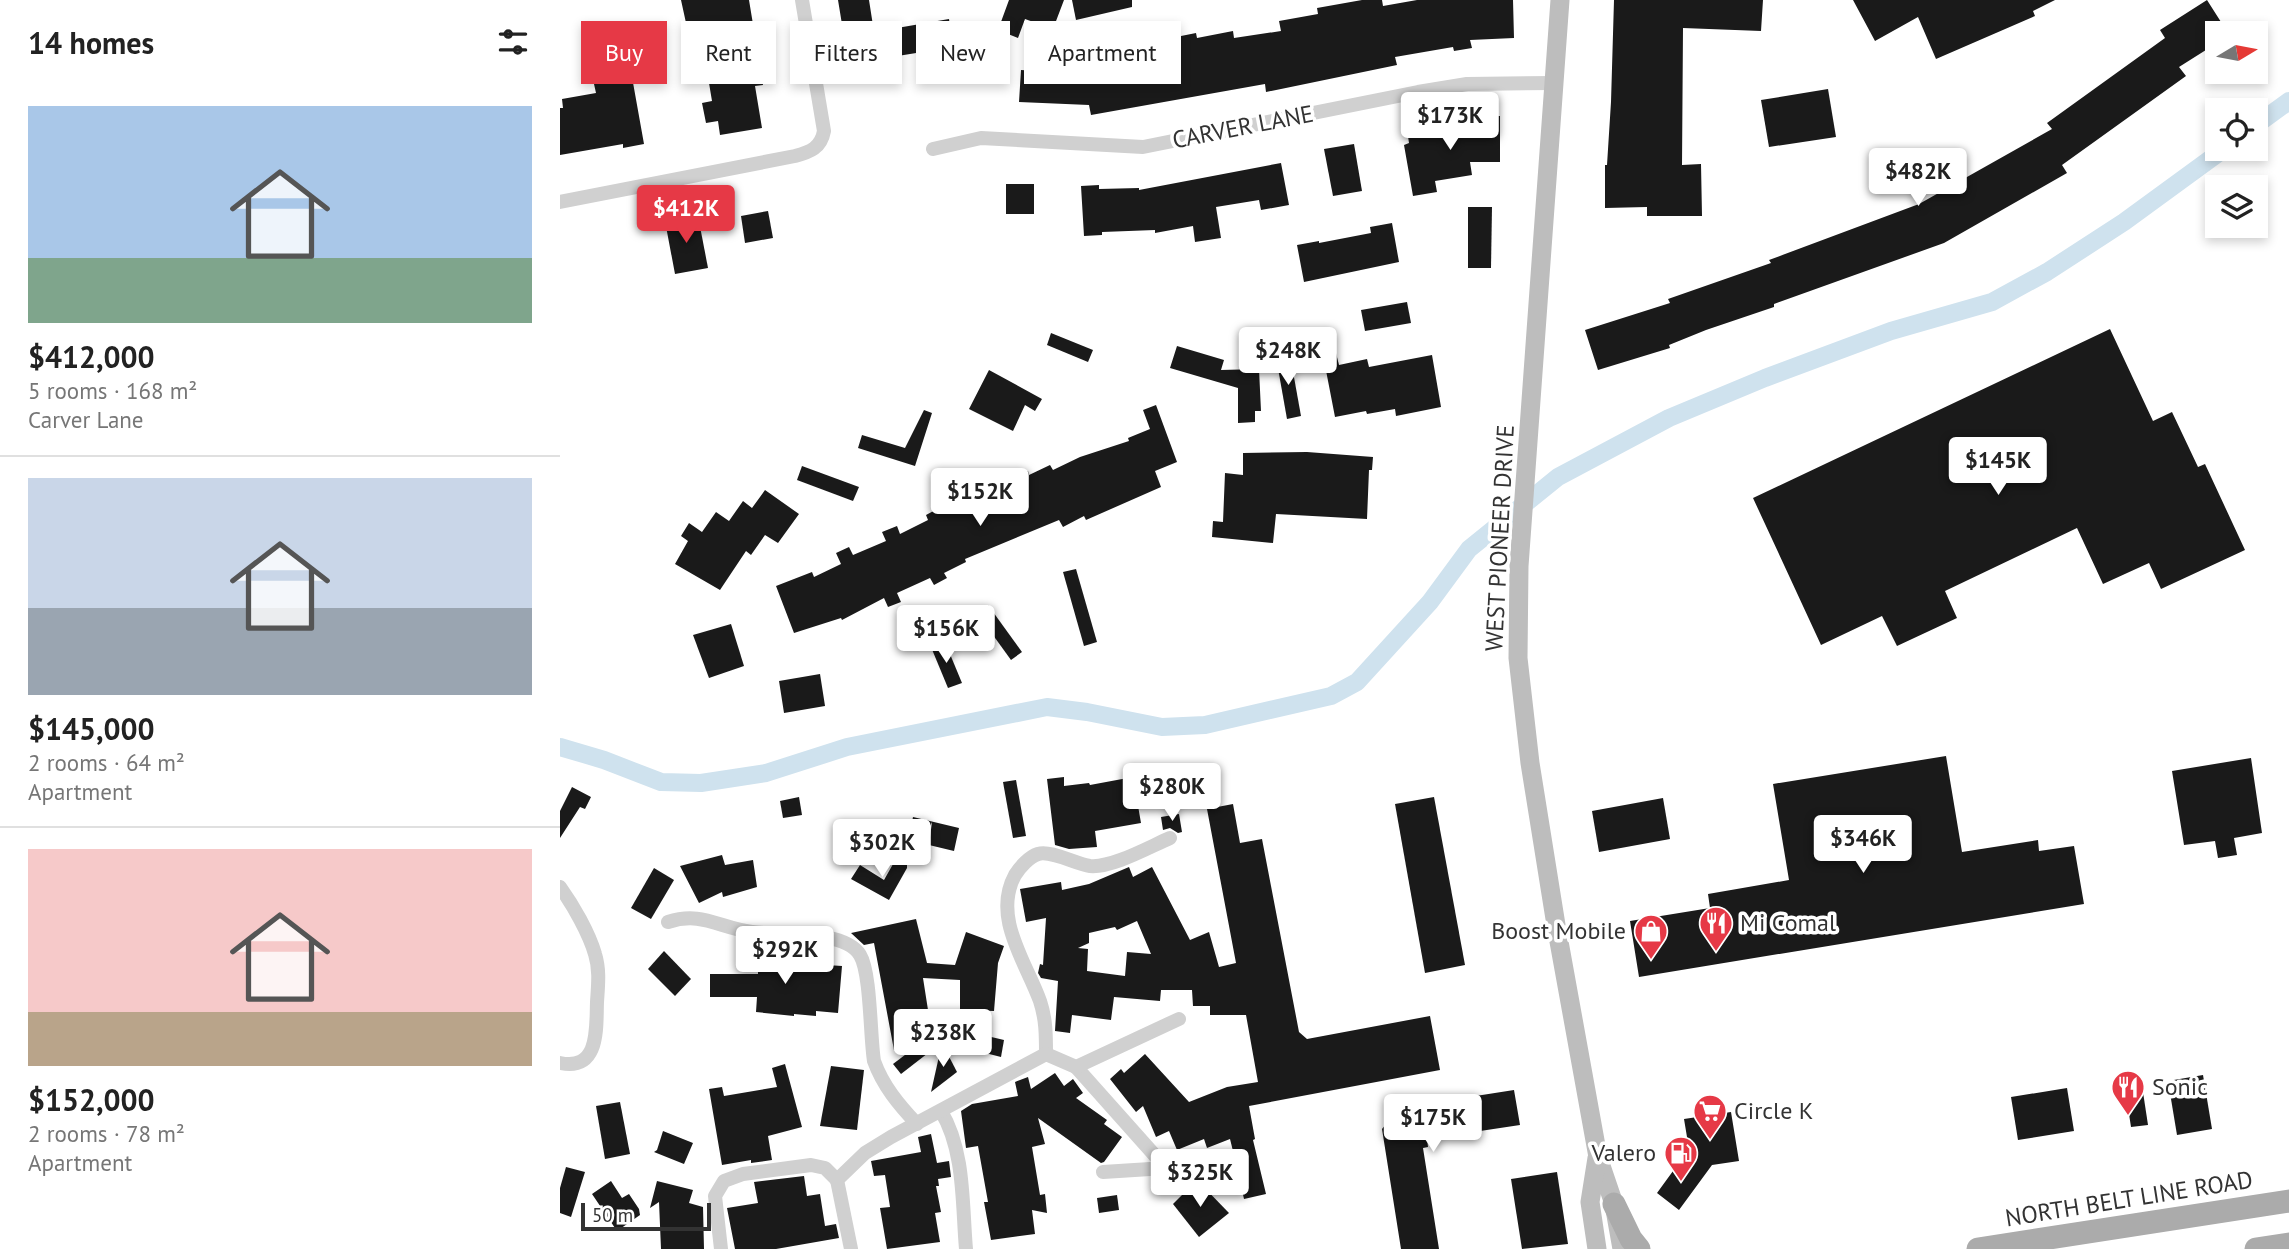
<!DOCTYPE html>
<html lang="en">
<head>
<meta charset="utf-8">
<style>
  :root { --surface:#fff; --page:#f2f2f2; --text:#222; --muted:#767676; --line:#e0e0e0; --accent:#e63946 }
  body { margin:0; font-family:"PT Sans",sans-serif; background:var(--page); color:var(--text); height:100vh; display:flex; flex-direction:column; font-size:26px; white-space:nowrap }
  * { box-sizing:border-box; margin:0 }
  p { font-size:23px; color:var(--muted) }
  .icon { flex:none; width:38px; height:38px; fill:none; stroke:currentColor; stroke-width:2; stroke-linecap:round; stroke-linejoin:round }
  .map { position:relative; flex:1; overflow:hidden }
  .details { display:flex; flex-direction:column; background:var(--surface); width:560px }
  .details>* { flex:none }
  .top-card { position:absolute; left:21px; top:21px; width:665px; height:63px; display:flex; gap:14px }
  .needle { width:46px; rotate:80deg }
  .fabs { position:absolute; left:1645px; top:21px; display:grid; gap:14px }
  .fabs a { display:grid; place-items:center; width:63px; height:63px; border-radius:0px; background:var(--surface); box-shadow:0 4px 10px #0003; font-size:35px }
  .scale { position:absolute; left:21px; bottom:18px; width:130px; box-sizing:border-box; padding-left:7px; border:4px solid #333; border-top:0; font-size:19px; line-height:24px; white-space:nowrap; color:#333; -webkit-text-stroke:5px #fff; paint-order:stroke }
  .price { position:absolute; translate:-50% -60px; padding:0 16px; border-radius:7px; background:#fff; color:#222; font-size:23px; line-height:46px; filter:drop-shadow(0 2px 4px #0008) }
  .price::after { content:''; position:absolute; left:50%; top:42px; width:21px; height:16px; margin-left:-10px; background:inherit; clip-path:polygon(0 0,100% 0,50% 100%) }
  .price.on { background:var(--accent); color:#fff }
  ul { padding:0; list-style:none }
  li { display:grid; align-content:center; gap:14px; height:371px; padding:0 28px }
  li+li { border-top:2px solid var(--line) }
  li span { display:grid; place-items:center; height:217px; border-radius:0px; color:#555 }
  li>.icon { margin-inline-start:auto }
  span .icon { width:126px; height:126px; fill:#fffc; stroke-width:1 }
  li b { font-size:30px }
  h2 { display:flex; justify-content:space-between; align-items:center; height:84px; padding:0 28px; font-size:30px }
  .chip { padding:0 24px; border-radius:0px; background:var(--surface); box-shadow:0 4px 10px #0003; font-size:24px; line-height:63px }
  .chip.on { background:var(--accent); color:#fff }
  main { display:flex; flex:1; min-height:0 }
  .map>svg:first-child { display:block }
</style>
</head>
<body>
<main>
<section class="details">
<h2>14 homes<svg class="icon" aria-label="filters" viewBox="0 0 24 24"><path d="M4 7h16M4 17h16"/><circle cx="9" cy="7" r="2"/><circle cx="15" cy="17" r="2"/></svg></h2>
<ul>
<li><span style="background:linear-gradient(#a9c7e8 70%,#7fa58c 0)"><svg class="icon" aria-label="home" viewBox="0 0 24 24"><path d="M3 11l9-7 9 7M6 9v11h12V9"/></svg></span><div><b>$412,000</b><p>5 rooms · 168 m²</p><p>Carver Lane</p></div></li>
<li><span style="background:linear-gradient(#c9d6e8 60%,#9aa5b1 0)"><svg class="icon" aria-label="home" viewBox="0 0 24 24"><path d="M3 11l9-7 9 7M6 9v11h12V9"/></svg></span><div><b>$145,000</b><p>2 rooms · 64 m²</p><p>Apartment</p></div></li>
<li><span style="background:linear-gradient(#f6c9c9 75%,#b9a48a 0)"><svg class="icon" aria-label="home" viewBox="0 0 24 24"><path d="M3 11l9-7 9 7M6 9v11h12V9"/></svg></span><div><b>$152,000</b><p>2 rooms · 78 m²</p><p>Apartment</p></div></li>
</ul>
</section>
<div class="map">
<svg width="1729" height="1249" viewBox="0 0 1729 1249">
  <rect width="100%" height="100%" fill="#fff"/>
  <g fill="none" stroke-linecap="round" stroke-linejoin="round">
    <g stroke="#cfe2ee" stroke-width="18">
      <path d="M 1696,125 L 1729,101"/>
      <path d="M 0,747 L 44,760 L 101,782 L 141,783 L 206,773 L 287,747 L 487,707 L 527,712 L 602,727 L 645,725 L 771,696 L 797,682 L 870,602 L 909,549 L 998,477 L 1109,418 L 1205,378 L 1331,331 L 1432,302 L 1487,272 L 1564,222 L 1664,149"/>
    </g>
  </g>
  <g fill="#1a1a1a" fill-rule="evenodd">
    <path d="M 121,0 L 189,0 L 203,85 L 195,86 L 202,128 L 160,135 L 158,121 L 146,123 L 142,103 L 152,101 L 144,53 L 133,55 Z"/>
    <path d="M 278,0 L 309,0 L 314,32 L 389,19 L 393,47 L 307,61 L 308,70 L 290,73 Z"/>
    <path d="M 449,0 L 504,0 L 493,29 L 465,19 L 458,38 L 438,30 Z"/>
    <path d="M 512,0 L 572,0 L 572,7 L 516,20 Z"/>
    <path d="M 802,0 L 822,0 L 823,6 L 857,0 L 953,0 L 954,38 L 910,40 L 912,48 L 894,51 L 893,47 L 835,57 L 837,65 L 721,89 L 706,92 L 705,84 L 531,115 L 529,105 L 459,102 L 461,70 L 525,74 L 524,65 L 577,59 L 613,51 L 611,38 L 636,33 L 637,38 L 673,31 L 674,38 L 721,31 L 719,21 L 758,14 L 757,8 Z"/>
    <path d="M 1054,0 L 1203,0 L 1201,31 L 1123,28 L 1122,165 L 1141,164 L 1142,216 L 1087,216 L 1087,207 L 1045,208 L 1045,165 L 1047,165 L 1051,102 Z"/>
    <path d="M 1293,0 L 1495,0 L 1473,11 L 1475,16 L 1376,59 L 1358,17 L 1315,41 Z"/>
    <path d="M 1647,0 L 1668,33 L 1657,33 L 1657,43 L 1619,67 L 1626,76 L 1502,165 L 1507,173 L 1384,243 L 1214,304 L 1214,307 L 1146,330 L 1109,345 L 1110,348 L 1038,370 L 1025,330 L 1110,303 L 1108,299 L 1211,263 L 1209,260 L 1359,204 L 1492,129 L 1487,123 L 1605,38 L 1600,30 Z"/>
    <path d="M 72,77 L 84,144 L 63,148 L 63,144 L 0,155 L 0,108 L 3,108 L 2,99 L 36,93 L 34,84 Z"/>
    <path d="M 1268,89 L 1276,137 L 1209,147 L 1201,100 Z"/>
    <path d="M 919,116 L 940,116 L 940,162 L 910,162 L 912,175 L 875,181 L 877,192 L 853,196 L 844,145 L 849,143 L 847,130 L 865,126 L 865,130 L 919,120 Z"/>
    <path d="M 794,144 L 802,191 L 773,196 L 764,149 Z"/>
    <path d="M 721,163 L 729,205 L 701,210 L 699,200 L 656,207 L 661,238 L 635,242 L 633,226 L 595,233 L 595,230 L 542,232 L 542,235 L 524,236 L 521,186 L 539,185 L 539,189 L 579,188 L 579,190 Z"/>
    <rect x="446" y="184" width="28" height="30"/>
    <path d="M 908,207 L 932,207 L 931,268 L 908,268 Z"/>
    <path d="M 208,211 L 213,238 L 185,243 L 181,216 Z"/>
    <path d="M 138,216 L 148,268 L 115,274 L 105,221 Z"/>
    <path d="M 832,223 L 839,262 L 744,282 L 737,245 L 759,241 L 759,243 L 811,233 L 810,227 Z"/>
    <path d="M 847,302 L 851,323 L 805,331 L 801,310 Z"/>
    <path d="M 1550,329 L 1593,421 L 1612,412 L 1638,467 L 1645,464 L 1685,550 L 1601,589 L 1589,563 L 1543,584 L 1517,528 L 1385,591 L 1397,618 L 1337,646 L 1322,616 L 1261,645 L 1193,498 Z"/>
    <path d="M 491,333 L 533,350 L 528,362 L 487,345 Z"/>
    <path d="M 617,346 L 664,360 L 661,370 L 699,369 L 701,411 L 695,411 L 695,422 L 678,423 L 678,388 L 610,368 Z"/>
    <path d="M 776,353 L 779,365 L 807,359 L 809,367 L 872,355 L 881,407 L 836,416 L 835,409 L 807,414 L 806,411 L 775,417 L 763,355 Z"/>
    <path d="M 730,355 L 741,416 L 727,419 L 716,357 Z"/>
    <path d="M 429,370 L 482,399 L 475,411 L 465,405 L 453,431 L 409,409 Z"/>
    <path d="M 596,405 L 617,462 L 595,471 L 601,487 L 526,520 L 524,516 L 503,527 L 499,520 L 405,559 L 406,562 L 384,573 L 387,578 L 374,585 L 370,578 L 337,593 L 341,602 L 328,607 L 324,598 L 282,620 L 281,618 L 234,633 L 216,586 L 252,572 L 254,577 L 281,564 L 276,553 L 289,547 L 293,555 L 326,541 L 322,532 L 337,526 L 340,534 L 368,520 L 366,515 L 379,508 L 382,513 L 468,471 L 469,475 L 490,465 L 493,470 L 520,457 L 569,441 L 568,438 L 590,429 L 583,410 Z"/>
    <path d="M 364,410 L 372,413 L 355,466 L 298,448 L 302,435 L 345,448 Z"/>
    <path d="M 747,452 L 813,457 L 812,470 L 809,470 L 807,519 L 716,514 L 713,543 L 652,537 L 653,521 L 663,522 L 665,473 L 683,475 L 683,453 Z"/>
    <path d="M 242,466 L 299,487 L 293,501 L 237,480 Z"/>
    <path d="M 205,490 L 239,514 L 218,543 L 205,535 L 191,555 L 186,551 L 160,590 L 115,564 L 128,541 L 121,536 L 129,523 L 142,532 L 156,512 L 169,521 L 183,501 L 192,508 Z"/>
    <path d="M 516,569 L 537,642 L 524,646 L 503,572 Z"/>
    <path d="M 428,605 L 462,652 L 451,660 L 417,613 Z"/>
    <path d="M 171,624 L 184,666 L 149,678 L 133,635 Z"/>
    <path d="M 385,642 L 402,683 L 388,688 L 371,647 Z"/>
    <path d="M 260,674 L 265,706 L 224,713 L 219,681 Z"/>
    <path d="M 1386,756 L 1402,852 L 1478,840 L 1479,851 L 1514,846 L 1524,904 L 1079,977 L 1070,921 L 1150,908 L 1148,894 L 1229,880 L 1213,784 Z"/>
    <path d="M 1691,758 L 1702,833 L 1674,838 L 1677,855 L 1658,858 L 1655,841 L 1624,845 L 1612,771 Z"/>
    <path d="M 504,777 L 504,786 L 529,783 L 530,785 L 573,777 L 581,823 L 535,831 L 537,847 L 509,849 L 495,845 L 487,779 Z"/>
    <path d="M 456,780 L 466,836 L 453,838 L 443,782 Z"/>
    <path d="M 12,787 L 31,797 L 25,809 L 20,807 L 0,838 L 0,811 Z"/>
    <path d="M 239,797 L 242,815 L 223,818 L 220,801 Z"/>
    <path d="M 874,797 L 905,965 L 865,973 L 835,804 Z"/>
    <path d="M 1103,798 L 1110,839 L 1039,852 L 1032,811 Z"/>
    <path d="M 673,804 L 680,843 L 702,839 L 739,1032 L 747,1039 L 870,1016 L 880,1070 L 689,1106 L 695,1139 L 693,1140 L 706,1194 L 684,1199 L 676,1164 L 677,1157 L 673,1151 L 670,1139 L 647,1148 L 644,1139 L 617,1150 L 609,1131 L 596,1137 L 583,1106 L 576,1112 L 550,1079 L 561,1069 L 564,1073 L 585,1054 L 629,1102 L 667,1087 L 698,1082 L 686,1015 L 650,1015 L 650,1006 L 633,1006 L 632,990 L 601,990 L 600,1001 L 554,997 L 551,1020 L 512,1015 L 510,1033 L 495,1031 L 498,981 L 481,978 L 478,973 L 480,964 L 483,965 L 486,918 L 466,922 L 460,889 L 501,882 L 502,890 L 529,884 L 569,867 L 573,877 L 592,867 L 630,940 L 649,932 L 659,967 L 676,963 L 647,809 ZM 577,921 L 591,954 L 567,952 L 565,976 L 527,971 L 528,949 L 518,948 L 529,943 L 529,933 L 555,927 L 557,930 Z"/>
    <path d="M 619,814 L 622,832 L 618,833 L 610,828 L 603,830 L 601,817 Z"/>
    <path d="M 353,817 L 399,828 L 394,851 L 369,845 L 372,822 L 361,844 L 348,841 Z"/>
    <path d="M 162,855 L 165,865 L 193,860 L 197,887 L 163,897 L 162,892 L 139,903 L 120,866 Z"/>
    <path d="M 337,857 L 347,862 L 347,868 L 329,900 L 291,879 L 300,865 L 324,880 Z"/>
    <path d="M 94,868 L 114,880 L 91,919 L 71,908 Z"/>
    <path d="M 356,919 L 367,963 L 395,965 L 406,932 L 444,946 L 438,963 L 434,1011 L 400,1010 L 400,980 L 363,978 L 368,1010 L 343,1009 L 342,1016 L 370,1022 L 340,1028 L 338,1050 L 334,1050 L 314,943 L 304,945 L 291,933 Z"/>
    <path d="M 223,943 L 238,944 L 237,963 L 282,966 L 278,1013 L 256,1011 L 256,1016 L 234,1014 L 234,1016 L 196,1012 L 197,997 L 150,997 L 150,974 L 198,974 L 198,960 L 222,961 Z"/>
    <path d="M 104,951 L 131,979 L 115,996 L 88,969 Z"/>
    <path d="M 385,1026 L 444,1040 L 441,1057 L 382,1042 Z"/>
    <path d="M 374,1033 L 381,1043 L 341,1074 L 333,1064 Z"/>
    <path d="M 382,1043 L 397,1072 L 371,1092 Z"/>
    <path d="M 225,1064 L 242,1127 L 208,1136 L 212,1160 L 191,1163 L 191,1160 L 162,1165 L 149,1089 L 162,1087 L 164,1096 L 217,1087 L 212,1068 Z"/>
    <path d="M 271,1066 L 304,1070 L 297,1130 L 260,1126 Z"/>
    <path d="M 495,1073 L 504,1086 L 513,1079 L 523,1093 L 516,1098 L 547,1120 L 544,1124 L 562,1137 L 544,1162 L 541,1163 L 478,1118 L 485,1144 L 472,1147 L 480,1195 L 485,1194 L 487,1213 L 472,1210 L 475,1234 L 431,1240 L 424,1202 L 428,1202 L 418,1146 L 406,1148 L 401,1111 L 412,1104 L 458,1096 L 455,1082 L 468,1077 L 471,1089 Z"/>
    <path d="M 1643,1075 L 1652,1129 L 1617,1135 L 1608,1081 Z"/>
    <path d="M 1581,1079 L 1588,1125 L 1571,1127 L 1564,1082 Z"/>
    <path d="M 1507,1088 L 1514,1131 L 1458,1140 L 1451,1097 Z"/>
    <path d="M 954,1090 L 960,1125 L 867,1139 L 868,1147 L 863,1148 L 879,1249 L 841,1249 L 822,1129 L 839,1108 Z"/>
    <path d="M 60,1102 L 70,1154 L 45,1159 L 36,1106 Z"/>
    <path d="M 1171,1112 L 1179,1161 L 1152,1165 L 1119,1210 L 1097,1193 L 1129,1149 L 1124,1119 Z"/>
    <path d="M 103,1131 L 133,1143 L 124,1164 L 94,1152 L 97,1150 Z"/>
    <path d="M 371,1134 L 377,1163 L 389,1161 L 391,1177 L 378,1179 L 379,1186 L 376,1186 L 381,1212 L 375,1213 L 380,1242 L 327,1249 L 320,1208 L 330,1207 L 325,1175 L 314,1176 L 311,1161 L 361,1152 L 358,1137 Z"/>
    <path d="M 6,1167 L 25,1172 L 11,1217 L 0,1213 L 0,1188 Z"/>
    <path d="M 997,1172 L 1008,1244 L 962,1249 L 951,1179 Z"/>
    <path d="M 244,1176 L 247,1196 L 260,1194 L 265,1226 L 276,1224 L 279,1238 L 216,1249 L 175,1249 L 167,1208 L 198,1203 L 194,1182 Z"/>
    <path d="M 637,1180 L 669,1213 L 639,1237 L 613,1204 Z"/>
    <path d="M 51,1181 L 62,1198 L 69,1194 L 79,1209 L 80,1215 L 57,1231 L 32,1194 Z"/>
    <path d="M 97,1181 L 133,1190 L 129,1203 L 143,1207 L 144,1249 L 101,1249 L 99,1202 L 90,1208 Z"/>
    <path d="M 557,1195 L 559,1210 L 539,1213 L 537,1198 Z"/>
  </g>
  <g fill="none" stroke-linecap="round" stroke-linejoin="round">
    <g stroke="#d0d0d0" stroke-width="14">
      <path d="M 373,149 L 421,138 L 583,147 L 858,92 L 907,84 L 994,83"/>
      <path d="M 0,202 L 235,156 C 250,152 261,148 264,131 L 242,0"/>
      <path d="M 0,887 C 13,905 29,933 35,954 C 40,970 38,986 37,1002 C 36,1028 40,1071 0,1063"/>
      <path d="M 108,922 C 142,911 159,928 192,932 C 219,936 284,929 300,955 C 311,973 310,1037 314,1061 C 323,1086 339,1105 357,1124"/>
      <path d="M 486,1054 C 486,1035 486,1019 480,1001 C 466,962 432,917 455,875 C 460,867 469,857 478,854 C 491,850 516,864 530,866 C 552,868 589,847 610,838"/>
      <path d="M 516,1067 L 606,1168"/>
      <path d="M 381,1111 C 405,1151 402,1204 406,1249"/>
      <path d="M 543,1172 L 606,1168 L 668,1159"/>
      <path d="M 277,1180 L 305,1153 L 331,1137 L 486,1054 L 516,1067 L 619,1019"/>
      <path d="M 277,1180 L 291,1249"/>
      <path d="M 161,1249 L 155,1196 L 164,1181 L 183,1174 L 251,1165 L 265,1168 L 277,1180"/>
    </g>
    <g stroke="#bdbdbd" stroke-width="19">
      <path d="M 1000,0 L 959,566 L 958,658 L 970,763 L 996,925 L 1038,1157 L 1054,1204 L 1062,1249"/>
      <path d="M 1037,1249 L 1030,1202 L 1037,1158"/>
    </g>
    <g stroke="#ababab" stroke-width="23">
      <path d="M 1054,1204 L 1071,1239 L 1079,1249"/>
      <path d="M 1418,1249 L 1729,1201"/>
      <path d="M 1696,1249 L 1729,1244"/>
    </g>
  </g>
  <defs>
    <symbol id="restaurant-pin" viewBox="-11 -11 22 30"><path d="M0 17L-7.5 6A9.5 9.5 0 1 1 7.5 6Z" fill="#e63946" stroke="#fff"/><path d="M-5-6h1v4h1v-4h1v4h1v-4h1v5L-1.5 .5V6h-2V.5L-5-1ZM5-6V6H3V1.5H1.5Q1.5-4 5-6Z" fill="#fff"/></symbol>
    <symbol id="shop-pin" viewBox="-11 -11 22 30"><path d="M0 17L-7.5 6A9.5 9.5 0 1 1 7.5 6Z" fill="#e63946" stroke="#fff"/><path d="M-5-2.5h2.3a2.7 3.5 0 0 1 5.4 0H5L5.5 6h-11ZM-1.5-2.5h3a1.5 2.3 0 0 0-3 0Z" fill="#fff"/></symbol>
    <symbol id="supermarket-pin" viewBox="-11 -11 22 30"><path d="M0 17L-7.5 6A9.5 9.5 0 1 1 7.5 6Z" fill="#e63946" stroke="#fff"/><path d="M-6-5.5h2.5l.6 2H6L4.5 2H-2.5L-4.4-4H-6ZM-1.5 3.2a1.3 1.3 0 1 0 .1 0ZM3 3.2a1.3 1.3 0 1 0 .1 0Z" fill="#fff"/></symbol>
    <symbol id="fuel-pin" viewBox="-11 -11 22 30"><path d="M0 17L-7.5 6A9.5 9.5 0 1 1 7.5 6Z" fill="#e63946" stroke="#fff"/><path d="M-5.5-6h7V0h2V4h1.3V-2.5L3-4.5l.8-.8L6-3V5H2.5V1h-1V6h-7ZM-4.2-4.7v3.2H.2V-4.7Z" fill="#fff"/></symbol>
  </defs>
  <g fill-rule="evenodd">
    <use href="#restaurant-pin" x="1137" y="904" width="38" height="52"/>
    <use href="#shop-pin" x="1072" y="912" width="38" height="52"/>
    <use href="#restaurant-pin" x="1549" y="1068" width="38" height="52"/>
    <use href="#supermarket-pin" x="1131" y="1092" width="38" height="52"/>
    <use href="#fuel-pin" x="1102" y="1134" width="38" height="52"/>
  </g>
  <g text-anchor="middle" stroke-width="7" stroke-linejoin="round" paint-order="stroke">
    <g font-size="24" fill="#333" stroke="#fff">
      <text transform="translate(683 127) rotate(-11)" y="8">CARVER LANE</text>
      <text transform="translate(940 538) rotate(-87)" y="8">WEST PIONEER DRIVE</text>
      <text transform="translate(1569 1199) rotate(-9)" y="8">NORTH BELT LINE ROAD</text>
    </g>
    <g font-size="24" fill="#333" stroke="#fff" text-anchor="start">
      <text x="1180" y="931">Mi Comal</text>
      <text x="1066" y="939" text-anchor="end">Boost Mobile</text>
      <text x="1592" y="1095">Sonic</text>
      <text x="1174" y="1119">Circle K</text>
      <text x="1096" y="1161" text-anchor="end">Valero</text>
    </g>
  </g>
</svg>
<div class="fabs">
<a><svg class="needle" viewBox="-14 -14 28 28"><path d="M0-13l5 13h-10z" fill="#e53935"/><path d="M0 13l5-13h-10z" fill="#767676"/></svg></a>
<a><svg class="icon" aria-label="locate" viewBox="0 0 24 24"><circle cx="12" cy="12" r="6"/><path d="M12 2v4M12 18v4M2 12h4M18 12h4"/></svg></a>
<a><svg class="icon" aria-label="layers" viewBox="0 0 24 24"><path d="M12 4l9 5-9 5-9-5zM3 14l9 5 9-5"/></svg></a>
</div>
<div class="scale">50 m</div>
<b class="price" style="left:890px;top:152px">$173K</b>
<b class="price" style="left:1358px;top:208px">$482K</b>
<b class="price on" style="left:126px;top:245px">$412K</b>
<b class="price" style="left:728px;top:387px">$248K</b>
<b class="price" style="left:1438px;top:497px">$145K</b>
<b class="price" style="left:420px;top:528px">$152K</b>
<b class="price" style="left:386px;top:665px">$156K</b>
<b class="price" style="left:612px;top:823px">$280K</b>
<b class="price" style="left:1303px;top:875px">$346K</b>
<b class="price" style="left:322px;top:879px">$302K</b>
<b class="price" style="left:225px;top:986px">$292K</b>
<b class="price" style="left:383px;top:1069px">$238K</b>
<b class="price" style="left:873px;top:1154px">$175K</b>
<b class="price" style="left:640px;top:1209px">$325K</b>
<div class="top-card">
<a class="chip on">Buy</a>
<a class="chip">Rent</a>
<a class="chip">Filters</a>
<a class="chip">New</a>
<a class="chip">Apartment</a>
</div>
</div>
</main>
</body>
</html>
